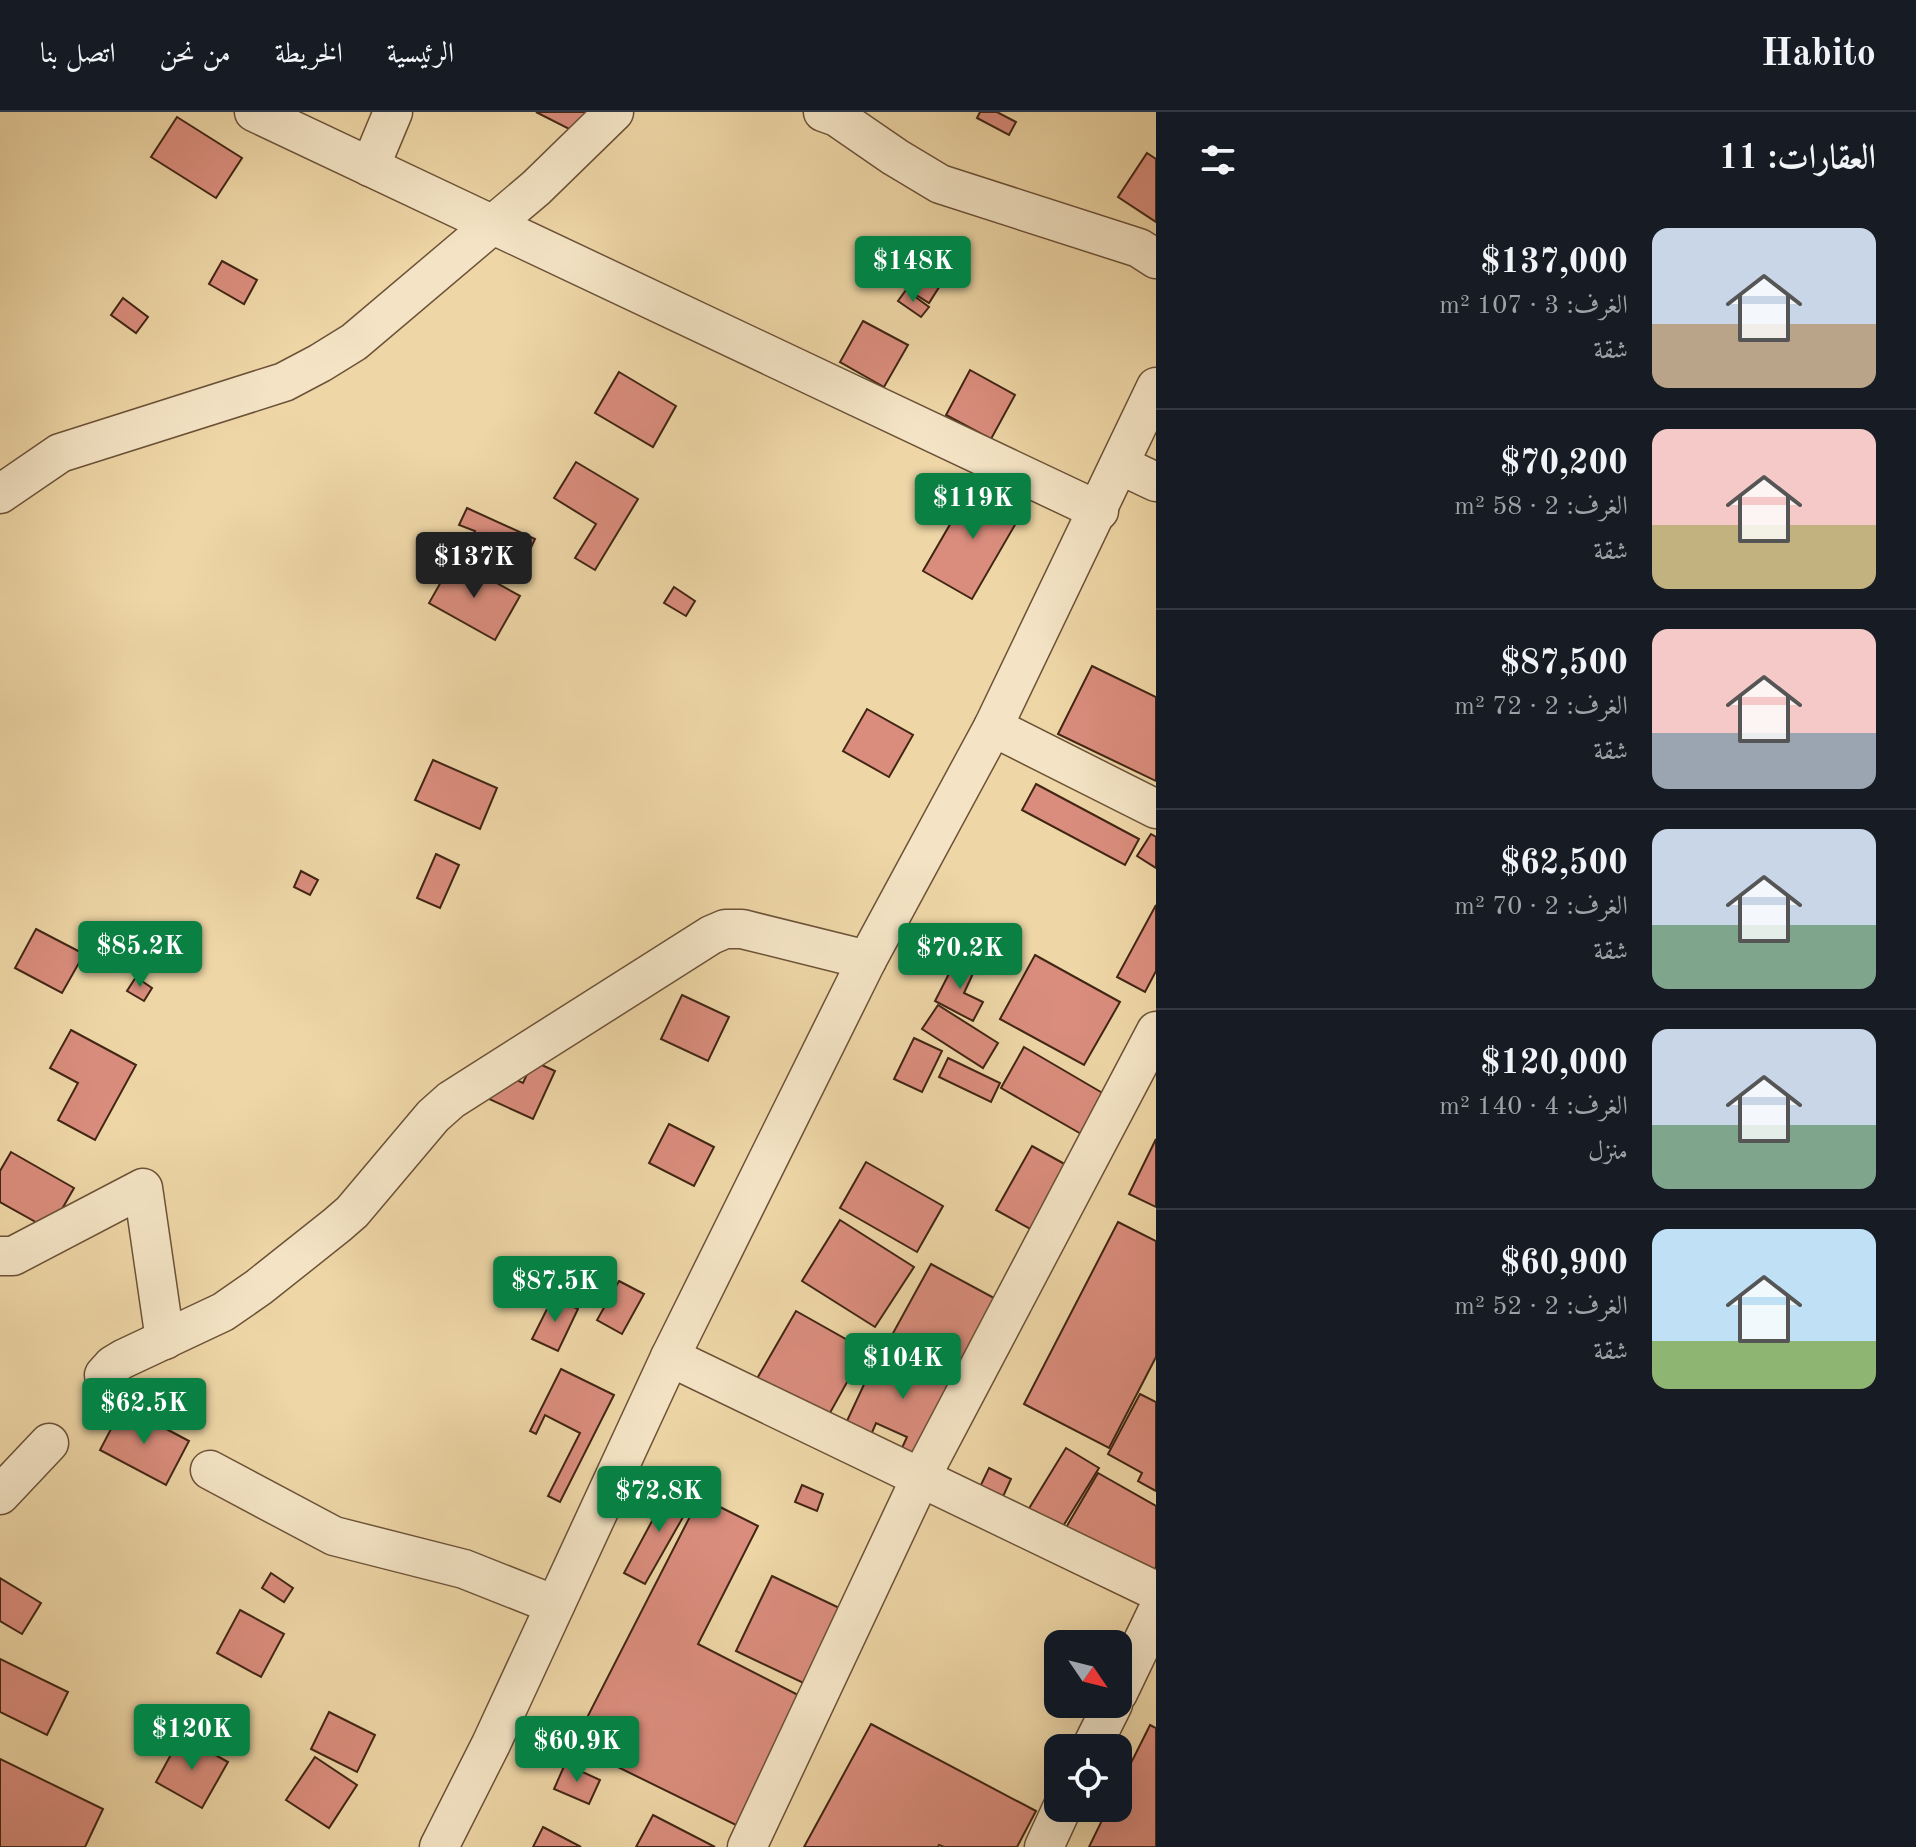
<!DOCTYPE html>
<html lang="ar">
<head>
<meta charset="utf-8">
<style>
  :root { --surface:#171b24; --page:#20242c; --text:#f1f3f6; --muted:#9ea1a6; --line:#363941; --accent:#0b8043 }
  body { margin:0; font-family:"Old Standard TT",Amiri,serif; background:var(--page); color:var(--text); direction:rtl; height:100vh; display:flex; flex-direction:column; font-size:30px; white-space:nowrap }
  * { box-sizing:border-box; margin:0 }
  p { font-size:26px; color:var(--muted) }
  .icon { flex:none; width:44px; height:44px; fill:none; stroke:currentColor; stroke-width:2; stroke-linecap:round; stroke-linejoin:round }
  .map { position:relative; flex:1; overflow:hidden; direction:ltr }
  .drawer { display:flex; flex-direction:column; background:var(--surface); width:760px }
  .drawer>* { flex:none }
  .needle { width:52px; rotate:125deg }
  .controls { position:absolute; left:1044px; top:1518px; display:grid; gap:16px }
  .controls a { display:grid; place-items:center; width:88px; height:88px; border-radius:16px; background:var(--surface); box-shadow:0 8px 32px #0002; font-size:40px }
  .price { position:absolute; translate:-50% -68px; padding:0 18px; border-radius:8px; background:var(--accent); color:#fff; font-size:26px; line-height:52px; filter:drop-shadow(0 2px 4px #0008) }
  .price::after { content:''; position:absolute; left:50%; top:48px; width:24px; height:18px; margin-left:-12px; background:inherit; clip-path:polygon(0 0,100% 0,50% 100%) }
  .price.on { background:#222; color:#fff }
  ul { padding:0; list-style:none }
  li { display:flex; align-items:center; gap:24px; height:200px; padding:0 40px }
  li+li { border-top:2px solid var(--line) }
  li span { display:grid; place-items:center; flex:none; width:224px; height:160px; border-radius:16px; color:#555 }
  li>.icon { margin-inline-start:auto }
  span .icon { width:96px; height:96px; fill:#fffc; stroke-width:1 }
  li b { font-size:34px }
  h2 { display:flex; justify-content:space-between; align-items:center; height:96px; padding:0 40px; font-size:34px }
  header { display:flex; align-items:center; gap:48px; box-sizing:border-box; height:112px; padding:0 40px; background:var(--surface); border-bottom:2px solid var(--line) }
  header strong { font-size:38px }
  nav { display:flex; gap:44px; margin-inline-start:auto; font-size:28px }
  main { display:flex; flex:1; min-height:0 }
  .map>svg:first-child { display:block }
</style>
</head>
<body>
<header>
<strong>Habito</strong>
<nav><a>الرئيسية</a><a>الخريطة</a><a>من نحن</a><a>اتصل بنا</a></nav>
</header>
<main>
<section class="drawer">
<h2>العقارات: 11<svg class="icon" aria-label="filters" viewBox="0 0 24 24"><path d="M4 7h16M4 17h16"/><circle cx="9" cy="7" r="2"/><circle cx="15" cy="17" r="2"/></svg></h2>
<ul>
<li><span style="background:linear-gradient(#c9d6e8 60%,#b9a48a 0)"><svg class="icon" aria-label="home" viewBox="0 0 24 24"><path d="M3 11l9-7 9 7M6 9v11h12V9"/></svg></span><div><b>$137,000</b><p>الغرف: 3 · 107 m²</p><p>شقة</p></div></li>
<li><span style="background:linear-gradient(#f6c9c9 60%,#c2b280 0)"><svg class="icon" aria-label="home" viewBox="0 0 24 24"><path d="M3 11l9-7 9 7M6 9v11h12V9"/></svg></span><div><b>$70,200</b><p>الغرف: 2 · 58 m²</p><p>شقة</p></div></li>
<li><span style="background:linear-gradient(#f6c9c9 65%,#9aa5b1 0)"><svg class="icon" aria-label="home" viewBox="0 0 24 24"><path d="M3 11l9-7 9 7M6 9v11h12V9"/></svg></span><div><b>$87,500</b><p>الغرف: 2 · 72 m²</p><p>شقة</p></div></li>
<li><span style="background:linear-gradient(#c9d6e8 60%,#7fa58c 0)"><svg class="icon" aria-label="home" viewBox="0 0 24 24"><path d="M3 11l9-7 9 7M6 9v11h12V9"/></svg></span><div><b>$62,500</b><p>الغرف: 2 · 70 m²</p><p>شقة</p></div></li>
<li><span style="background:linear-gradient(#c9d6e8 60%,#7fa58c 0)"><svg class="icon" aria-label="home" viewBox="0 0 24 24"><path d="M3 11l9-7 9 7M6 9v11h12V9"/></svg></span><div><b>$120,000</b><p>الغرف: 4 · 140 m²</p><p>منزل</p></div></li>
<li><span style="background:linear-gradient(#bfe0f5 70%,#8fb573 0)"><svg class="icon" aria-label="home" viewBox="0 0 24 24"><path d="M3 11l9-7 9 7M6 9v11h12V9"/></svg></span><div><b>$60,900</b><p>الغرف: 2 · 52 m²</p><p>شقة</p></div></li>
</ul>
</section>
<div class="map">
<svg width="1156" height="1735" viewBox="0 0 1156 1735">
  <rect width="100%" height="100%" fill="#eed6a6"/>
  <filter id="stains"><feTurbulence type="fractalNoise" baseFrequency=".0025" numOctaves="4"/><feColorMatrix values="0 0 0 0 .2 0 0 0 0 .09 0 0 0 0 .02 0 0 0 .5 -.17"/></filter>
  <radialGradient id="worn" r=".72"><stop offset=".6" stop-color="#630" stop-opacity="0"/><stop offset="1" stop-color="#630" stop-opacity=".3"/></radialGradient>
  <g fill="#da8d7d" stroke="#412614" stroke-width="2">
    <path d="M 536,0 L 587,0 L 577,21 Z"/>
    <path d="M 980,0 L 997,0 L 1016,10 L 1009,23 L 977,6 Z"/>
    <path d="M 177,5 L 242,46 L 216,86 L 151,45 Z"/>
    <path d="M 1147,41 L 1156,47 L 1156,110 L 1118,85 Z"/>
    <path d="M 908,135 L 948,161 L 929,191 L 888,165 Z"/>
    <path d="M 222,149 L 257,168 L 244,192 L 209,172 Z"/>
    <path d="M 906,178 L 929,195 L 921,205 L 898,189 Z"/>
    <path d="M 123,186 L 148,205 L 136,221 L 111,203 Z"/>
    <path d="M 863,209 L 908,233 L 884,275 L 840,250 Z"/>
    <path d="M 970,258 L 1015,283 L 991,327 L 946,303 Z"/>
    <path d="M 619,260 L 676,294 L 653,335 L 595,301 Z"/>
    <path d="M 576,350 L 638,387 L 595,458 L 575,446 L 596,412 L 554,386 Z"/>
    <path d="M 974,371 L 1023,399 L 972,487 L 923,459 Z"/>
    <path d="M 467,396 L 535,427 L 518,463 L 466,439 L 475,419 L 459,413 Z"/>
    <path d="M 454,447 L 520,484 L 495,528 L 429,491 Z"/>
    <path d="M 674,475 L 695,489 L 686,504 L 664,491 Z"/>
    <path d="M 1092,554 L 1156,585 L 1156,669 L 1058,622 Z"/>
    <path d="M 867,597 L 913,623 L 889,665 L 843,639 Z"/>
    <path d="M 433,648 L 497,676 L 480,717 L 415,688 Z"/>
    <path d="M 1036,672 L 1139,727 L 1125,753 L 1022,698 Z"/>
    <path d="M 1151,722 L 1156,725 L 1156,756 L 1137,744 Z"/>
    <path d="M 436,742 L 459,753 L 440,796 L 417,786 Z"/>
    <path d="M 301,759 L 318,768 L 310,783 L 294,775 Z"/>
    <path d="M 1156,793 L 1156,859 L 1145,880 L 1117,865 Z"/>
    <path d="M 36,817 L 84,842 L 62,881 L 15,856 Z"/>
    <path d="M 1035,843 L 1120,890 L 1084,953 L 1000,907 Z"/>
    <path d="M 957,846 L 976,855 L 964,881 L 983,890 L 973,909 L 935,889 Z"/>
    <path d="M 136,865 L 152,876 L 144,889 L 127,879 Z"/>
    <path d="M 682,883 L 729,905 L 708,949 L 661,927 Z"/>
    <path d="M 938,893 L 998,931 L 983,956 L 922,917 Z"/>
    <path d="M 71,918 L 136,953 L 95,1028 L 58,1008 L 78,971 L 50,956 Z"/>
    <path d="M 914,926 L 942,939 L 922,980 L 894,967 Z"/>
    <path d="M 1024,935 L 1106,983 L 1083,1023 L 1001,976 Z"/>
    <path d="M 948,946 L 1000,971 L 991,990 L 939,965 Z"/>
    <path d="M 533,949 L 555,959 L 533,1007 L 487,986 L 499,960 L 523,971 Z"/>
    <path d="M 669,1012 L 714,1035 L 694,1074 L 649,1051 Z"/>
    <path d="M 1156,1027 L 1156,1095 L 1129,1082 Z"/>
    <path d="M 1032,1034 L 1070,1055 L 1034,1119 L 996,1098 Z"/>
    <path d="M 11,1040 L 74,1076 L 50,1118 L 0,1090 L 0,1059 Z"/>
    <path d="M 866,1050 L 943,1094 L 917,1140 L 840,1096 Z"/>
    <path d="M 840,1108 L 914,1155 L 875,1215 L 802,1169 Z"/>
    <path d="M 1118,1110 L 1156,1129 L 1156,1245 L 1109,1336 L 1024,1292 Z"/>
    <path d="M 931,1152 L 1007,1193 L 969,1264 L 892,1223 Z"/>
    <path d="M 619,1169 L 644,1182 L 622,1222 L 597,1208 Z"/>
    <path d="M 553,1185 L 578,1197 L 558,1239 L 532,1227 Z"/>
    <path d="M 796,1199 L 865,1238 L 821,1317 L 751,1277 Z"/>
    <path d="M 881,1236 L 958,1271 L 923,1348 L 901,1338 L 907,1325 L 876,1311 L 871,1323 L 846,1311 Z"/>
    <path d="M 561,1257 L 614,1283 L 560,1390 L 548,1384 L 580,1321 L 545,1303 L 536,1322 L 530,1319 Z"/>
    <path d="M 1140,1282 L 1156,1290 L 1156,1379 L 1138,1369 L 1142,1361 L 1108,1342 Z"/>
    <path d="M 123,1294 L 189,1329 L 166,1373 L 100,1338 Z"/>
    <path d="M 1066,1336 L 1099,1356 L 1057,1424 L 1025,1403 Z"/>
    <path d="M 989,1356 L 1011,1367 L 1001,1389 L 978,1379 Z"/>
    <path d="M 1098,1361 L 1156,1394 L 1156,1455 L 1148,1468 L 1064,1419 Z"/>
    <path d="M 672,1372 L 695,1384 L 645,1472 L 624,1461 Z"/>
    <path d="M 802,1373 L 823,1382 L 817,1399 L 795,1390 Z"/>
    <path d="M 700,1385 L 758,1414 L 698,1532 L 808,1588 L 742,1716 L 573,1633 Z"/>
    <path d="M 271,1461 L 293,1476 L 284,1490 L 262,1476 Z"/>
    <path d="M 772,1464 L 850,1501 L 814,1576 L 736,1539 Z"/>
    <path d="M 0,1466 L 41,1491 L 22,1522 L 0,1509 Z"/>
    <path d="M 240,1498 L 284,1522 L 261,1565 L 217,1541 Z"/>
    <path d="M 0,1547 L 68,1580 L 47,1623 L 0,1600 Z"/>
    <path d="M 329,1600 L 375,1623 L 357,1660 L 311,1637 Z"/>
    <path d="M 871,1612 L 1036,1699 L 1017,1735 L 944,1735 L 939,1733 L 938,1735 L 804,1735 Z"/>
    <path d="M 1150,1613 L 1156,1616 L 1156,1735 L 1089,1735 L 1108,1696 L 1118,1696 L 1118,1677 Z"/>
    <path d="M 181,1624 L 228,1650 L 202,1696 L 156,1670 Z"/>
    <path d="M 315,1645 L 357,1673 L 329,1716 L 286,1688 Z"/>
    <path d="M 0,1647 L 103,1697 L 85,1735 L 0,1735 Z"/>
    <path d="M 565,1652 L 600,1668 L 589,1692 L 554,1677 Z"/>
    <path d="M 653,1703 L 715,1735 L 636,1735 Z"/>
    <path d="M 543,1715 L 581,1735 L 533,1735 Z"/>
  </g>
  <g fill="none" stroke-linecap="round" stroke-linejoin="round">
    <defs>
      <g id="minor">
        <path d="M 254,0 L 1099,399"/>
        <path d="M 823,0 L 837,5 L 895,45 L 940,72 L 1139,136 L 1156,147"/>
        <path d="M 370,55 L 393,0"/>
        <path d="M 1120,353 L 1156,370"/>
        <path d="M 0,382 L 60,341 L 284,270 L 320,251 L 354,230 L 536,76 L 614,0"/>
        <path d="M 993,615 L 1156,697"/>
        <path d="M 0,1144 L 13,1144 L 143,1076 L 165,1228"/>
        <path d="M 670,1245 L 1156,1479"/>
        <path d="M 104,1263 L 113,1253 L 123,1247 L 223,1200 L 259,1175 L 337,1113 L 352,1100 L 433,1004 L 451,988 L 711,823 L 725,817 L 742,817 L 867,848"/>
        <path d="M 210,1358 L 334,1424 L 464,1457 L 555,1493"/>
        <path d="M 0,1383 L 49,1331"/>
        <path d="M 1118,1581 L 1156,1502"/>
        <path d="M 1091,1636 L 1113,1592"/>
        <path d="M 439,1735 L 491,1632 L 670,1245 L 867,848 L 993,615 L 1156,275"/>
        <path d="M 747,1735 L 921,1365 L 1156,919"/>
        <path d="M 1044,1735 L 1062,1696"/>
      </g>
    </defs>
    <use href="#minor" stroke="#6c5238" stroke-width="41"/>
    <use href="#minor" stroke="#f4e4c5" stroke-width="38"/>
  </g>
  <rect width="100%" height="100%" filter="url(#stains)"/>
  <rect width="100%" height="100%" fill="url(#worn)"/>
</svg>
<div class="controls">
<a><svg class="needle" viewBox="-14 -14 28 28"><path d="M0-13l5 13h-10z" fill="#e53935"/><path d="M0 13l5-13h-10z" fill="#9ea1a6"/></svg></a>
<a><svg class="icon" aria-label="locate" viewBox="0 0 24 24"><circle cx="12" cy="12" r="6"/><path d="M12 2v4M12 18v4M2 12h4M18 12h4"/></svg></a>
</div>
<b class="price" style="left:913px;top:192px">$148K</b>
<b class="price" style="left:973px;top:429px">$119K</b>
<b class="price on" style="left:474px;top:488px">$137K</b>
<b class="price" style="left:140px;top:877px">$85.2K</b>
<b class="price" style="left:960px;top:879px">$70.2K</b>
<b class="price" style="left:555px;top:1212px">$87.5K</b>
<b class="price" style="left:903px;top:1289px">$104K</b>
<b class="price" style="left:144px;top:1334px">$62.5K</b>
<b class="price" style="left:659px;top:1422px">$72.8K</b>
<b class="price" style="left:192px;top:1660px">$120K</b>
<b class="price" style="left:577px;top:1672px">$60.9K</b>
</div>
</main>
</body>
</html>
